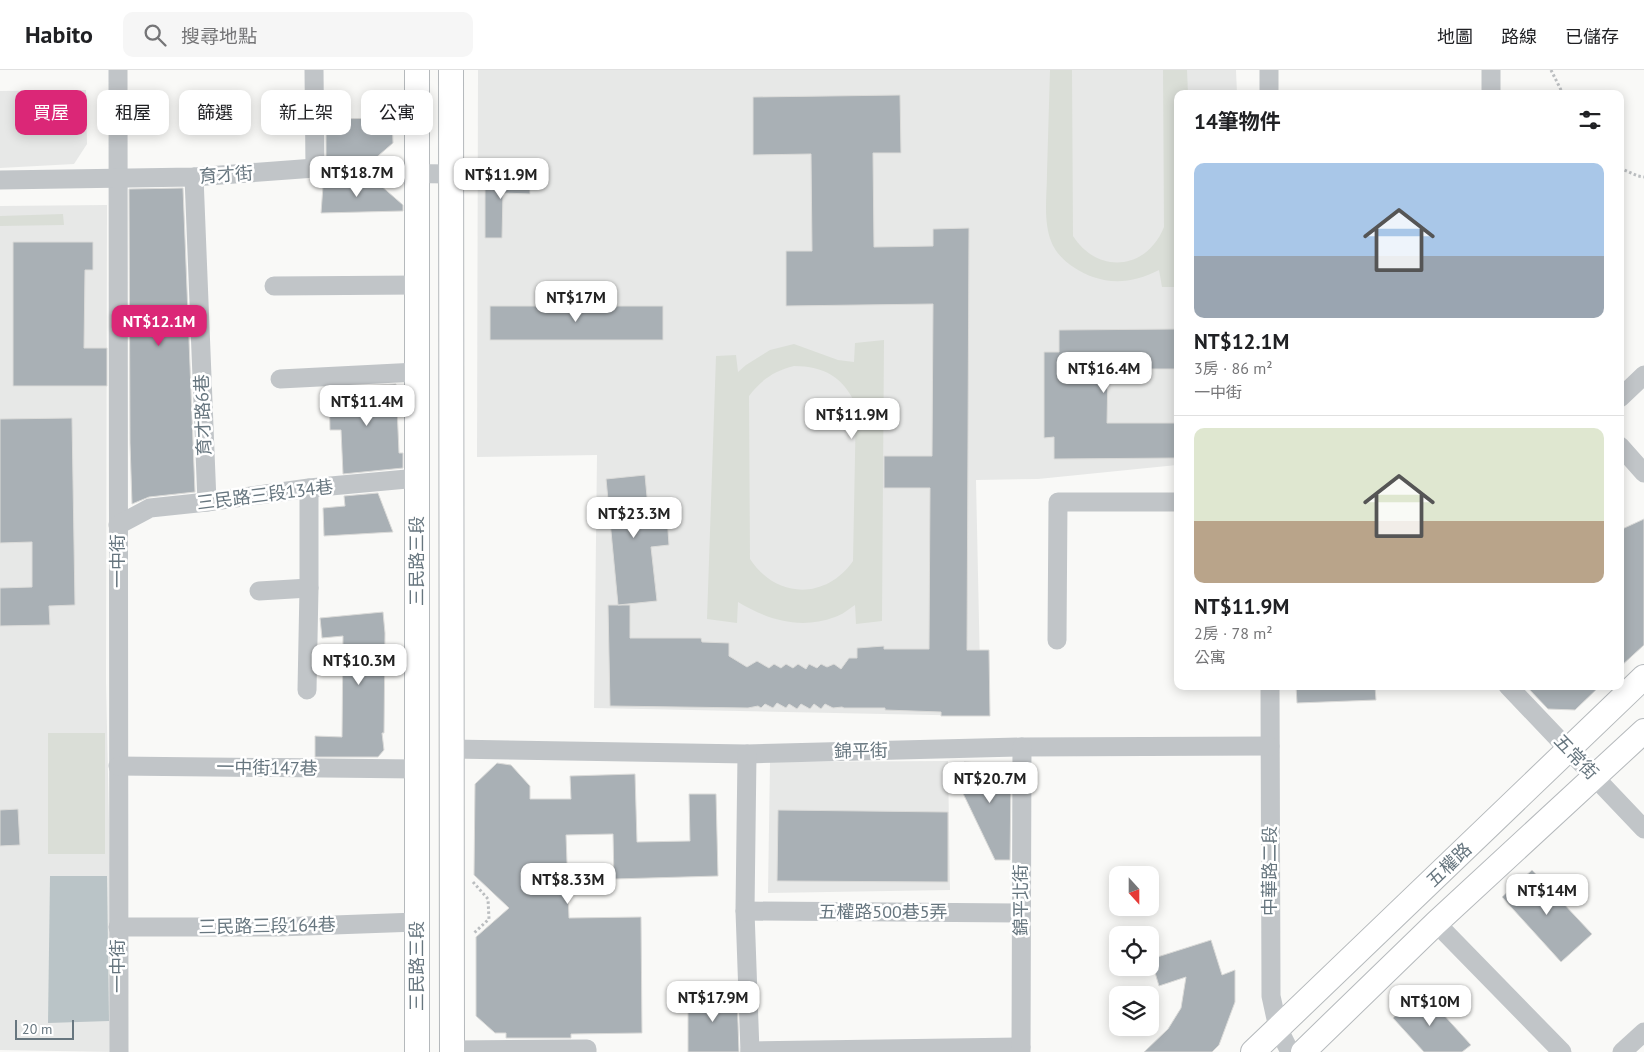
<!DOCTYPE html>
<html lang="zh-TW">
<head>
<meta charset="utf-8">
<style>
  :root { --surface:#fff; --page:#f6f6f6; --text:#202124; --muted:#757577; --line:#e0e0e0; --accent:#db2777 }
  body { margin:0; font-family:"PT Sans","Noto Sans TC",sans-serif; background:var(--page); color:var(--text); height:100vh; display:flex; flex-direction:column; font-size:19px; white-space:nowrap }
  * { box-sizing:border-box; margin:0 }
  p { font-size:16px; color:var(--muted) }
  .icon { flex:none; width:28px; height:28px; fill:none; stroke:currentColor; stroke-width:2; stroke-linecap:round; stroke-linejoin:round }
  .map { position:relative; flex:1; overflow:hidden }
  .details { position:absolute; left:1174px; top:20px; width:450px; height:600px; display:flex; flex-direction:column; background:var(--surface); border-radius:10px; box-shadow:0 2px 12px #0003 }
  .details>* { flex:none }
  .guide { position:absolute; left:15px; top:20px; width:475px; height:45px; display:flex; gap:10px }
  .needle { width:32px; rotate:159deg }
  .controls { position:absolute; left:1109px; top:796px; display:grid; gap:10px }
  .controls a { display:grid; place-items:center; width:50px; height:50px; border-radius:10px; background:var(--surface); box-shadow:0 2px 12px #0003; font-size:25px }
  .scale { position:absolute; left:15px; bottom:12px; width:59px; box-sizing:border-box; padding-left:5px; border:2px solid #67767f; border-top:0; font-size:14px; line-height:18px; white-space:nowrap; color:#67767f; -webkit-text-stroke:4px #fff; paint-order:stroke }
  .price { position:absolute; translate:-50% -42px; padding:0 11px; border-radius:10px; background:#fff; color:#222; font-size:16px; line-height:32px; filter:drop-shadow(0 1px 2px #0008) }
  .price::after { content:''; position:absolute; left:50%; top:30px; width:15px; height:11px; margin-left:-8px; background:inherit; clip-path:polygon(0 0,100% 0,50% 100%) }
  .price.active { background:var(--accent); color:#fff }
  ul { padding:0; list-style:none }
  li { display:grid; align-content:center; gap:10px; height:265px; padding:0 20px }
  li+li { border-top:1px solid var(--line) }
  li span { display:grid; place-items:center; height:155px; border-radius:10px; color:#555 }
  li>.icon { margin-inline-start:auto }
  span .icon { width:90px; height:90px; fill:#fffc; stroke-width:1 }
  li b { font-size:21px }
  h2 { display:flex; justify-content:space-between; align-items:center; height:60px; padding:0 20px; font-size:21px }
  .chip { padding:0 18px; border-radius:10px; background:var(--surface); box-shadow:0 2px 12px #0003; font-size:18px; line-height:45px }
  .chip.active { background:var(--accent); color:#fff }
  header { display:flex; align-items:center; gap:30px; box-sizing:border-box; height:70px; padding:0 25px; background:var(--surface); border-bottom:1px solid var(--line) }
  header strong { font-size:24px }
  nav { display:flex; gap:28px; margin-inline-start:auto; font-size:18px }
  .search { width:350px; height:45px; background:var(--page); display:flex; align-items:center; gap:12px; box-sizing:border-box; padding:0 18px; border-radius:10px; color:var(--muted); font-size:19px }
  .map>svg:first-child { display:block }
</style>
</head>
<body>
<header>
<strong>Habito</strong>
<div class="search"><svg class="icon" aria-label="search" viewBox="0 0 24 24"><circle cx="10" cy="10" r="6"/><path d="M15 15l6 6"/></svg>搜尋地點</div>
<nav><a>地圖</a><a>路線</a><a>已儲存</a></nav>
</header>
<div class="map">
<svg width="1644" height="982" viewBox="0 0 1644 982">
  <rect width="100%" height="100%" fill="#f9f9f7"/>
  <g fill="#e7e8e7">
    <path d="M 478,0 L 1236,0 L 1237,24 L 1178,24 L 1177,395 L 1038,409 L 976,410 L 981,646 L 594,638 L 597,385 L 477,387 Z"/>
    <path d="M 86,20 L 87,74 L 74,94 L 0,98 L 0,21 Z"/>
    <path d="M 107,135 L 106,612 L 114,982 L 0,980 L 0,136 Z"/>
    <path d="M 948,691 L 950,820 L 768,823 L 770,692 Z"/>
  </g>
  <g fill="#daded7" fill-rule="evenodd">
    <path d="M 1050,0 L 1072,0 L 1073,166 C 1098,205 1147,200 1164,157 L 1163,0 L 1187,0 L 1188,24 L 1178,24 L 1177,217 L 1162,217 L 1159,200 C 1137,211 1116,215 1093,207 C 1076,201 1057,188 1051,171 C 1043,150 1047,124 1047,103 C 1048,68 1049,34 1050,0 Z"/>
    <path d="M 63,144 L 64,155 L 0,156 L 0,146 Z"/>
    <path d="M 884,270 L 882,551 L 856,554 L 855,535 C 849,539 842,545 835,547 C 800,560 768,550 738,532 L 737,553 L 707,549 L 716,286 L 736,285 L 738,302 L 746,295 L 770,280 L 794,274 L 838,290 L 854,292 L 855,273 ZM 794,296 C 824,296 843,307 856,335 L 853,491 C 826,530 776,529 750,489 L 749,326 C 761,310 774,301 794,296 Z"/>
    <rect x="48" y="663" width="57" height="121"/>
  </g>
  <path fill="#bac4c7" d="M 50,806 L 107,806 L 109,951 L 48,953 Z"/>
  <g fill="#a9b0b5" stroke="#dbdbd9">
    <path d="M 900,25 L 901,83 L 873,83 L 874,177 L 933,176 L 933,159 L 969,158 L 967,580 L 989,580 L 990,646 L 941,646 L 941,642 L 885,640 L 885,638 L 844,638 L 842,637 L 833,638 L 825,634 L 821,639 L 814,634 L 810,639 L 801,634 L 797,639 L 789,634 L 786,638 L 777,633 L 773,638 L 765,634 L 761,638 L 758,636 L 748,638 L 610,636 L 608,535 L 630,535 L 630,568 L 701,568 L 702,572 L 729,573 L 729,586 L 747,597 L 757,591 L 769,598 L 774,594 L 781,598 L 786,594 L 793,598 L 798,594 L 806,599 L 809,594 L 817,598 L 821,594 L 827,597 L 834,594 L 841,599 L 849,588 L 857,588 L 857,578 L 884,576 L 884,579 L 929,579 L 930,418 L 884,418 L 884,386 L 932,386 L 933,234 L 786,236 L 786,181 L 812,181 L 811,84 L 753,85 L 753,27 Z"/>
    <path d="M 392,48 L 393,73 L 371,92 L 326,88 L 326,49 Z"/>
    <path d="M 512,103 L 530,104 L 530,124 L 503,123 L 502,168 L 485,168 L 485,107 L 512,108 Z"/>
    <path d="M 326,110 L 379,114 L 403,135 L 403,141 L 321,143 L 323,116 L 326,116 Z"/>
    <path d="M 183,118 L 195,422 L 149,427 L 132,434 L 130,373 L 129,119 Z"/>
    <path d="M 13,172 L 93,172 L 93,200 L 85,200 L 84,278 L 107,278 L 107,316 L 13,316 Z"/>
    <rect x="490" y="236" width="173" height="34"/>
    <path d="M 1178,259 L 1178,299 L 1108,299 L 1107,353 L 1178,353 L 1178,388 L 1054,389 L 1054,367 L 1044,368 L 1044,282 L 1059,282 L 1059,260 Z"/>
    <path d="M 396,314 L 399,383 L 403,383 L 403,398 L 343,404 L 341,360 L 330,360 L 329,318 Z"/>
    <path d="M 72,348 L 75,535 L 49,536 L 50,555 L 0,556 L 0,518 L 32,517 L 32,472 L 0,473 L 0,349 Z"/>
    <path d="M 645,405 L 649,448 L 667,446 L 669,475 L 651,477 L 657,531 L 618,535 L 606,409 Z"/>
    <path d="M 378,423 L 393,462 L 324,466 L 323,438 L 345,436 L 344,426 Z"/>
    <path d="M 1644,449 L 1644,575 L 1620,597 L 1620,460 Z"/>
    <path d="M 383,542 L 385,563 L 384,663 L 382,663 L 384,680 L 378,687 L 315,687 L 315,666 L 342,667 L 343,566 L 322,568 L 320,548 Z"/>
    <path d="M 1296,616 L 1375,616 L 1376,630 L 1297,633 Z"/>
    <path d="M 1526,616 L 1600,616 L 1575,640 L 1548,639 Z"/>
    <path d="M 964,692 L 996,694 L 1011,707 L 1010,790 L 995,790 L 959,715 Z"/>
    <path d="M 497,693 L 511,695 L 530,716 L 530,729 L 571,729 L 570,706 L 635,704 L 637,772 L 690,771 L 689,724 L 716,724 L 718,806 L 614,809 L 613,764 L 566,765 L 569,848 L 641,847 L 642,963 L 571,964 L 571,968 L 506,968 L 506,963 L 495,963 L 476,946 L 476,867 L 509,838 L 474,805 L 475,714 Z"/>
    <path d="M 18,739 L 20,775 L 0,776 L 0,740 Z"/>
    <path d="M 778,740 L 948,742 L 948,812 L 777,811 Z"/>
    <path d="M 1532,800 L 1592,864 L 1561,892 L 1502,827 Z"/>
    <path d="M 1211,870 L 1222,905 L 1235,900 L 1235,932 L 1219,975 L 1212,982 L 1144,982 L 1168,959 L 1181,938 L 1186,907 L 1159,916 L 1151,889 Z"/>
    <path d="M 1423,922 L 1471,975 L 1462,982 L 1424,982 L 1393,948 Z"/>
    <path d="M 688,924 L 737,924 L 739,982 L 688,982 Z"/>
  </g>
  <g fill="none" stroke-linecap="round" stroke-linejoin="round">
    <defs>
      <g id="major">
        <path d="M 451,0 L 452,982"/>
        <path d="M 417,982 L 417,0"/>
        <path d="M 1253,982 L 1644,607"/>
        <path d="M 1303,982 L 1436,853 L 1644,661"/>
      </g>
    </defs>
    <use href="#major" stroke="#b5b9bc" stroke-width="26"/>
    <g stroke="#bbbec0" stroke-width="3" stroke-dasharray="2.5 2.5" stroke-linecap="butt">
      <path d="M 1551,0 L 1563,24"/>
      <path d="M 1620,98 L 1638,106 L 1644,107"/>
      <path d="M 473,812 L 488,829 L 489,849 L 474,863"/>
    </g>
    <g stroke="#c1c5c8" stroke-width="19">
      <path d="M 118,0 L 119,982"/>
      <path d="M 314,0 L 315,98"/>
      <path d="M 1491,0 L 1491,24"/>
      <path d="M 1269,24 L 1269,0"/>
      <path d="M 194,107 L 207,432"/>
      <path d="M 0,110 L 194,107 L 315,98 L 371,103 L 451,104"/>
      <path d="M 274,216 L 418,215"/>
      <path d="M 280,309 L 417,302"/>
      <path d="M 1620,328 L 1644,305"/>
      <path d="M 1620,376 L 1644,403"/>
      <path d="M 118,455 L 150,438 L 207,432 L 309,418 L 418,408"/>
      <path d="M 259,521 L 309,518"/>
      <path d="M 1057,570 L 1058,432 L 1178,432"/>
      <path d="M 1270,616 L 1271,926 L 1278,958 L 1290,982"/>
      <path d="M 1508,616 L 1644,759"/>
      <path d="M 307,620 L 309,518 L 309,418"/>
      <path d="M 452,679 L 747,684 L 1022,677 L 1270,676"/>
      <path d="M 747,684 L 745,841 L 750,982"/>
      <path d="M 118,696 L 416,699"/>
      <path d="M 745,841 L 1021,843"/>
      <path d="M 1436,853 L 1562,982"/>
      <path d="M 118,857 L 278,857 L 417,852"/>
      <path d="M 452,980 L 587,979 L 587,982"/>
      <path d="M 750,981 L 1021,977"/>
      <path d="M 1021,982 L 1022,677"/>
      <path d="M 1622,982 L 1644,962"/>
    </g>
    <use href="#major" stroke="#fff" stroke-width="24"/>
  </g>
  <g text-anchor="middle" stroke-width="5" stroke-linejoin="round" paint-order="stroke">
    <g font-size="18" fill="#67767f" stroke="#fff">
      <text transform="translate(226 105) rotate(-4)" y="6">育才街</text>
      <text transform="translate(203 345) rotate(-92)" y="6">育才路6巷</text>
      <text transform="translate(265 425) rotate(-7)" y="6">三民路三段134巷</text>
      <text transform="translate(118 491) rotate(-90)" y="6">一中街</text>
      <text transform="translate(417 491) rotate(-90)" y="6">三民路三段</text>
      <text transform="translate(861 681) rotate(-1)" y="6">錦平街</text>
      <text transform="translate(1576 687) rotate(46)" y="6">五常街</text>
      <text transform="translate(267 698) rotate(1)" y="6">一中街147巷</text>
      <text transform="translate(1449 795) rotate(-44)" y="6">五權路</text>
      <text transform="translate(1270 801) rotate(-90)" y="6">中華路二段</text>
      <text transform="translate(1021 830) rotate(-90)" y="6">錦平北街</text>
      <text x="883" y="848">五權路500巷5弄</text>
      <text transform="translate(267 856) rotate(-1)" y="6">三民路三段164巷</text>
      <text transform="translate(118 896) rotate(-90)" y="6">一中街</text>
      <text transform="translate(417 896) rotate(-90)" y="6">三民路三段</text>
    </g>
  </g>
</svg>
<div class="controls">
<a><svg class="needle" viewBox="-14 -14 28 28"><path d="M0-13l5 13h-10z" fill="#e53935"/><path d="M0 13l5-13h-10z" fill="#757577"/></svg></a>
<a><svg class="icon" aria-label="locate" viewBox="0 0 24 24"><circle cx="12" cy="12" r="6"/><path d="M12 2v4M12 18v4M2 12h4M18 12h4"/></svg></a>
<a><svg class="icon" aria-label="layers" viewBox="0 0 24 24"><path d="M12 4l9 5-9 5-9-5zM3 14l9 5 9-5"/></svg></a>
</div>
<div class="scale">20 m</div>
<b class="price" style="left:357px;top:128px">NT$18.7M</b>
<b class="price" style="left:501px;top:130px">NT$11.9M</b>
<b class="price" style="left:576px;top:253px">NT$17M</b>
<b class="price active" style="left:159px;top:277px">NT$12.1M</b>
<b class="price" style="left:1104px;top:324px">NT$16.4M</b>
<b class="price" style="left:367px;top:357px">NT$11.4M</b>
<b class="price" style="left:852px;top:370px">NT$11.9M</b>
<b class="price" style="left:634px;top:469px">NT$23.3M</b>
<b class="price" style="left:359px;top:616px">NT$10.3M</b>
<b class="price" style="left:990px;top:734px">NT$20.7M</b>
<b class="price" style="left:568px;top:835px">NT$8.33M</b>
<b class="price" style="left:1547px;top:846px">NT$14M</b>
<b class="price" style="left:713px;top:953px">NT$17.9M</b>
<b class="price" style="left:1430px;top:957px">NT$10M</b>
<div class="guide">
<a class="chip active">買屋</a>
<a class="chip">租屋</a>
<a class="chip">篩選</a>
<a class="chip">新上架</a>
<a class="chip">公寓</a>
</div>
<section class="details">
<h2>14筆物件<svg class="icon" aria-label="filters" viewBox="0 0 24 24"><path d="M4 7h16M4 17h16"/><circle cx="9" cy="7" r="2"/><circle cx="15" cy="17" r="2"/></svg></h2>
<ul>
<li><span style="background:linear-gradient(#a9c7e8 60%,#9aa5b1 0)"><svg class="icon" aria-label="home" viewBox="0 0 24 24"><path d="M3 11l9-7 9 7M6 9v11h12V9"/></svg></span><div><b>NT$12.1M</b><p>3房 · 86 m²</p><p>一中街</p></div></li>
<li><span style="background:linear-gradient(#dfe7d0 60%,#b9a48a 0)"><svg class="icon" aria-label="home" viewBox="0 0 24 24"><path d="M3 11l9-7 9 7M6 9v11h12V9"/></svg></span><div><b>NT$11.9M</b><p>2房 · 78 m²</p><p>公寓</p></div></li>
</ul>
</section>
</div>
</body>
</html>
